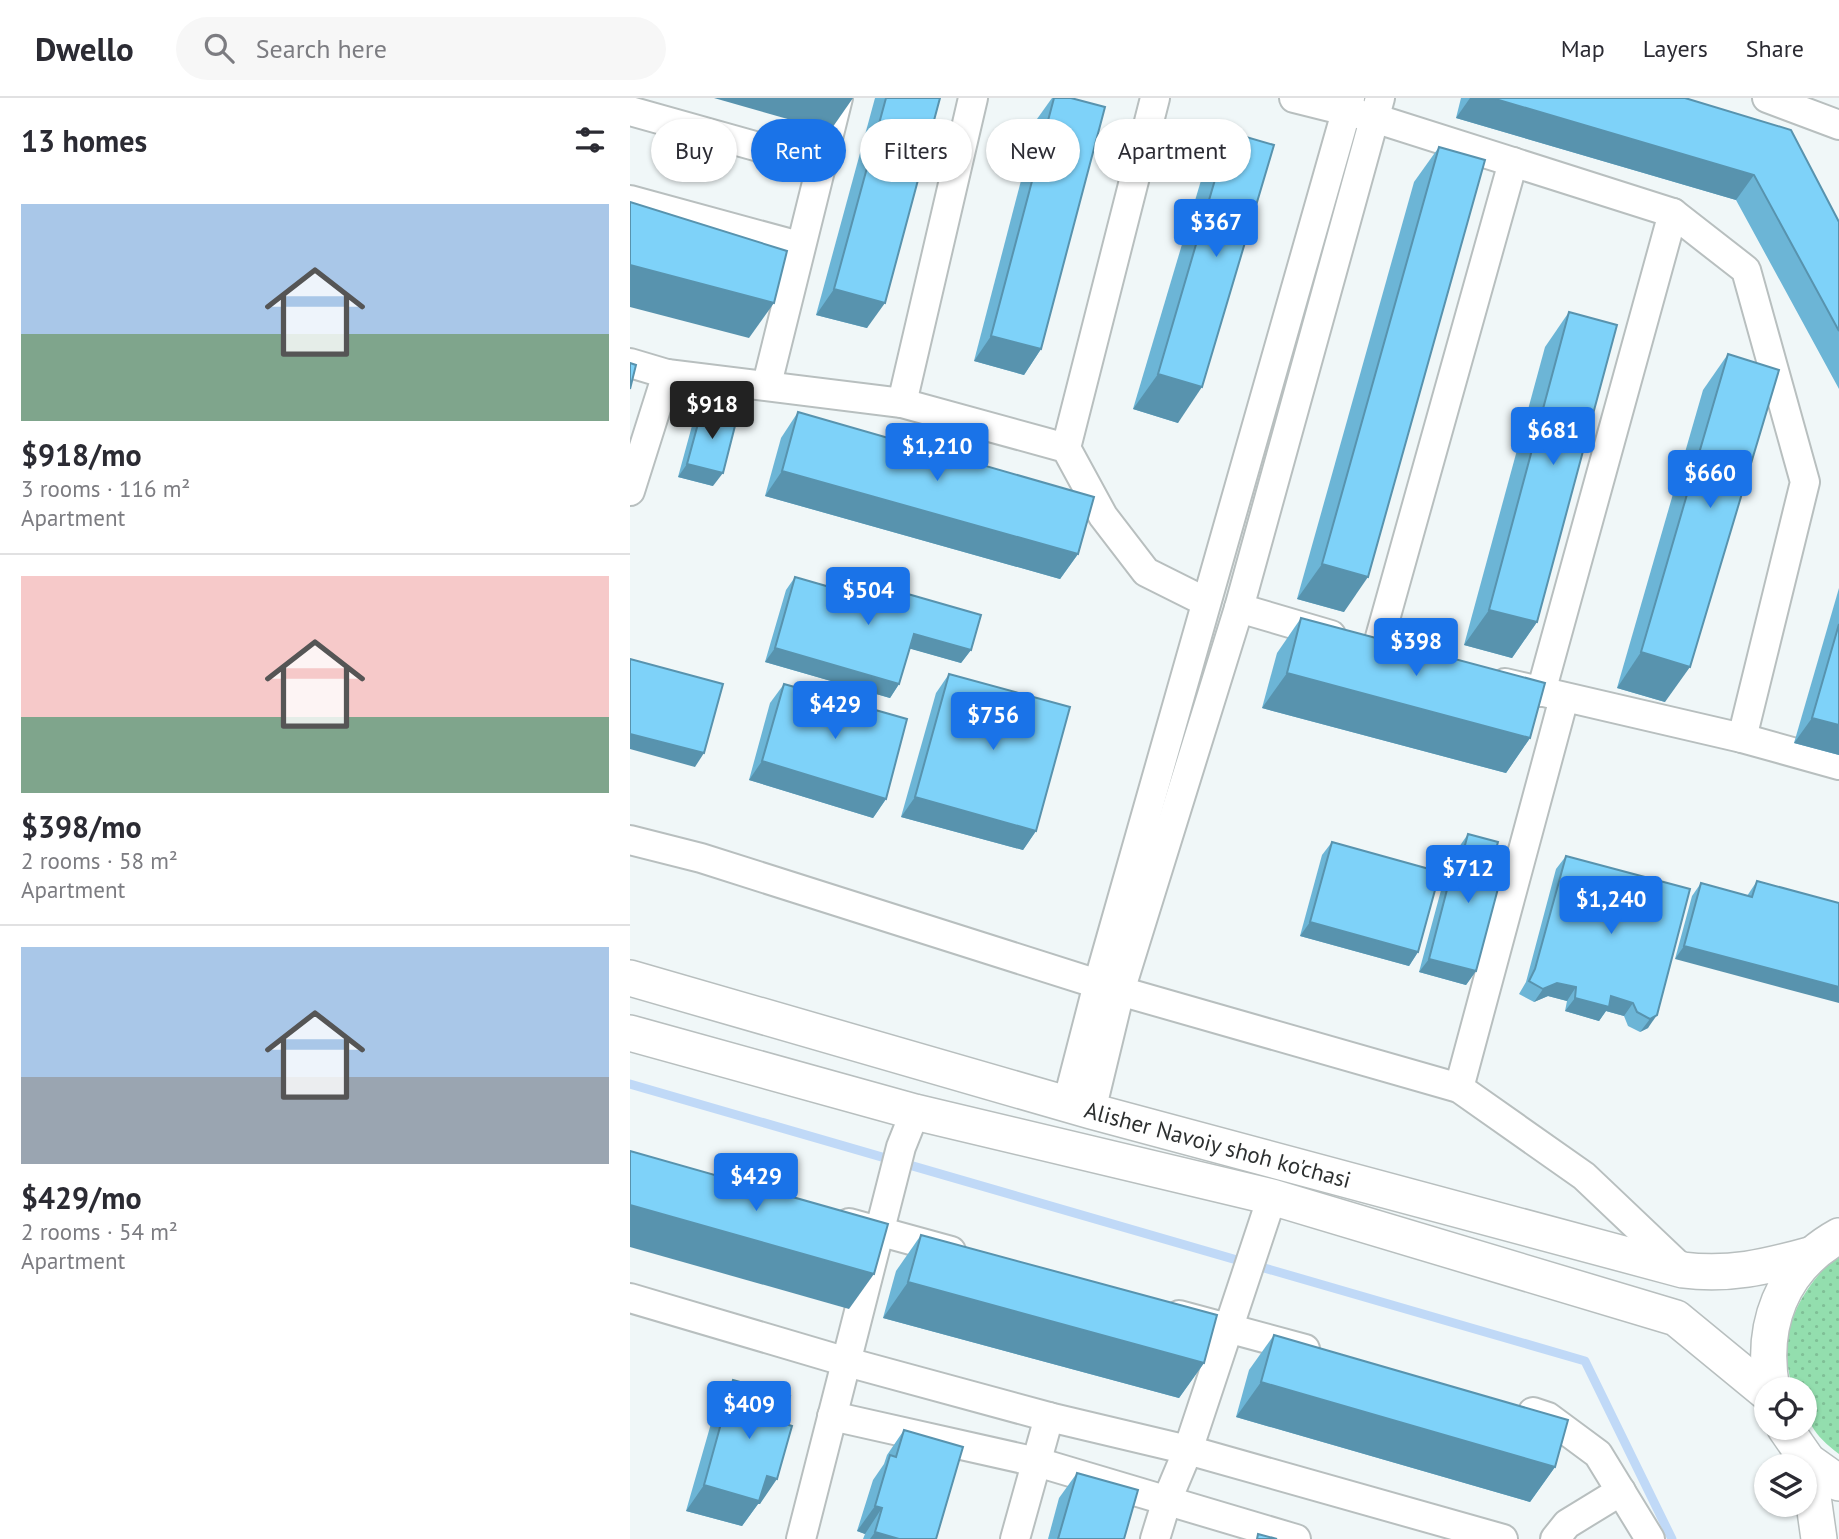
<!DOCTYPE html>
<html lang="en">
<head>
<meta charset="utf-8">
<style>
  :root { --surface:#fff; --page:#f7f7f7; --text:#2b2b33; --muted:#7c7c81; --line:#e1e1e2; --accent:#1a73e8 }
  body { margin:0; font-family:"PT Sans",sans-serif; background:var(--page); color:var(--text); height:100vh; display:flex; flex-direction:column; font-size:26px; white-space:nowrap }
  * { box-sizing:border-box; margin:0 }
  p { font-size:23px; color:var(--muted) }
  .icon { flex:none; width:38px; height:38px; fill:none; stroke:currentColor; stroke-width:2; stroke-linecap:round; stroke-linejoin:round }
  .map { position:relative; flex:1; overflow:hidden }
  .details { display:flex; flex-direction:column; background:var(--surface); width:630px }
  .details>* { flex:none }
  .banner { position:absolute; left:21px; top:21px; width:665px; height:63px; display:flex; gap:14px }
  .tools { position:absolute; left:1124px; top:1279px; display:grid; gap:14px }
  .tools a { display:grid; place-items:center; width:63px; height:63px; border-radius:50%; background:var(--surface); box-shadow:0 2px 5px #0004; font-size:35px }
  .price { position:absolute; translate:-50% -60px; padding:0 16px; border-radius:7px; background:var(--accent); color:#fff; font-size:23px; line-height:46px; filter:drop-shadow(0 2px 4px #0008) }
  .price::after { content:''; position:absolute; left:50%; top:42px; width:21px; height:16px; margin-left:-10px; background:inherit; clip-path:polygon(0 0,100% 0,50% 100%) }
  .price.active { background:#222; color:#fff }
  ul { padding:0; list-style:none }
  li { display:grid; align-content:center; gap:14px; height:371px; padding:0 21px }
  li+li { border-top:2px solid var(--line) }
  li span { display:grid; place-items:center; height:217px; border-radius:0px; color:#555 }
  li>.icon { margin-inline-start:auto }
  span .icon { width:126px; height:126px; fill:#fffc; stroke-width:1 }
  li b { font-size:30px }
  h2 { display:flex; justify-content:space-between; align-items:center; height:84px; padding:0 21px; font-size:30px }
  .tag { padding:0 24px; border-radius:32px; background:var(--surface); box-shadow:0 2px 5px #0004; font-size:24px; line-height:63px }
  .tag.active { background:var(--accent); color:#fff }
  header { display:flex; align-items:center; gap:42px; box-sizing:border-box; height:98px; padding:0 35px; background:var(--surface); border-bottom:2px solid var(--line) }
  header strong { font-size:33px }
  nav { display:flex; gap:38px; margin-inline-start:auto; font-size:24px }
  .search { width:490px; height:63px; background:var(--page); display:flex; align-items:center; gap:18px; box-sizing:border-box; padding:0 24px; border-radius:38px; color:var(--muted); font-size:26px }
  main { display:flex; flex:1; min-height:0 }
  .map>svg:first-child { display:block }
</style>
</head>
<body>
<header>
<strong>Dwello</strong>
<div class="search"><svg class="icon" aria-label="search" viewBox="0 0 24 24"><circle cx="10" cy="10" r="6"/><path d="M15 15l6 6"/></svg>Search here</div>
<nav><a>Map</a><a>Layers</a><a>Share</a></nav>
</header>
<main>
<section class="details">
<h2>13 homes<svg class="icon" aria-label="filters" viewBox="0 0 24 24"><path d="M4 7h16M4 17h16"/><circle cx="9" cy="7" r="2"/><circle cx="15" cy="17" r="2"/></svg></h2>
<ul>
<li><span style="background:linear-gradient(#a9c7e8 60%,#7fa58c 0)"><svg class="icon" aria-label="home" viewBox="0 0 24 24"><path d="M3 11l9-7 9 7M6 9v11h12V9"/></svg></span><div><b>$918/mo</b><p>3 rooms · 116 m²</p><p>Apartment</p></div></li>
<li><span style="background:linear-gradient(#f6c9c9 65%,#7fa58c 0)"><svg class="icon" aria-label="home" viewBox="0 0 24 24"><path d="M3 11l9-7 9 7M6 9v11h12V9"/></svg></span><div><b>$398/mo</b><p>2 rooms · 58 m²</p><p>Apartment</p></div></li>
<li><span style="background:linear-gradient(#a9c7e8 60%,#9aa5b1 0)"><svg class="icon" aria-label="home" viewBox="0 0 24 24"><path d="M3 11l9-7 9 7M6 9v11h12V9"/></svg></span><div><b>$429/mo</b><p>2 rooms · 54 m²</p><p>Apartment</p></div></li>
</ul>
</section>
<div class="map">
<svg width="1209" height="1441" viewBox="0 0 1209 1441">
  <defs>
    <pattern id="grass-dots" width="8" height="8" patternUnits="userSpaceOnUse" patternTransform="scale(1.75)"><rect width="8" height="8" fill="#93deae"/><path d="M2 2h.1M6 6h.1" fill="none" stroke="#7fbf96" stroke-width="1.8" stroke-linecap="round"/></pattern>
  </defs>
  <rect width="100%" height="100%" fill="#f0f7f8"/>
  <path fill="url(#grass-dots)" d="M 1209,1155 L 1209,1356 C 1184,1337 1174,1323 1174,1292 L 1164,1291 L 1162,1288 C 1146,1232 1170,1193 1209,1155 Z"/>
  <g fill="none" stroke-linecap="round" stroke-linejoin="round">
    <path stroke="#c0d9f7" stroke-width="9" d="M 0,986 L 955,1263 L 1042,1441"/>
    <defs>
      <g id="minor">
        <path d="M 664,0 L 744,20 L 1043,115 L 1116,172 L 1175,384 L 1112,640"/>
        <path d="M 1137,0 L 1209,27"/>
        <path d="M 0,13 L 193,67"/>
        <path d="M 0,102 L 169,148"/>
        <path d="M 0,265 L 37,276"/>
        <path d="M 137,286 L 208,0"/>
        <path d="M 272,305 L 343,0"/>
        <path d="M 436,350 L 525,0"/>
        <path d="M 0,393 L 37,276 L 272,305 L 436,350 L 473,418 L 516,474 L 576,504"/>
        <path d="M 609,510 L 701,537"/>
        <path d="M 747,550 L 883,64"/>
        <path d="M 875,585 L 1112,640 L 1209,667"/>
        <path d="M 911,594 L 1043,115"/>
        <path d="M 0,742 L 71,760 L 490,893 L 829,990 L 954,1078 L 1053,1172"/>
        <path d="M 829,990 L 934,600"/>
        <path d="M 437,1006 L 468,886 L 720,0"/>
        <path d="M 461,1013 L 490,893 L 609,510 L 750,0"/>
        <path d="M 219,1125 L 321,1153"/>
        <path d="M 0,1200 L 217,1264 L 419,1319"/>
        <path d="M 549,1217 L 675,1251"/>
        <path d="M 903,1314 L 918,1319 L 968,1356 L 1020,1441"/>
        <path d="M 202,1318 L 407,1364 L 666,1441"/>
        <path d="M 171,1441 L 271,1049 L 285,1014"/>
        <path d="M 385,1441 L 419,1319 L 558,1352 L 642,1099"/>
        <path d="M 525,1441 L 537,1402 L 558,1352 L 873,1441"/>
        <path d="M 925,1441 L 937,1426 L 991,1393"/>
      </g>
      <g id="major">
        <path id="s1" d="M 0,880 L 461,1013 L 1053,1172 C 1098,1178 1136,1169 1179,1157"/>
        <path d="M 0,935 L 285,1014 L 642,1099 L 1046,1220 L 1136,1294"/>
        <path d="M 1142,1292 C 1130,1228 1151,1170 1209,1138"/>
        <path d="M 1155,1330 L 1178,1363 L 1209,1385"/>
        <path d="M 1178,1363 L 1189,1441"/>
      </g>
    </defs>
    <use href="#minor" stroke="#b8bfbf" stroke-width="32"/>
    <use href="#major" stroke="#b8bfbf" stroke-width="38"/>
    <use href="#minor" stroke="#fff" stroke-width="28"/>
    <use href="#major" stroke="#fff" stroke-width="35"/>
  </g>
  <g fill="#6cb5d6">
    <path d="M 245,0 L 310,0 L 237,230 L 186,217 Z"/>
    <path d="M 422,0 L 441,0 L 411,251 L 394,277 L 344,263 L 407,21 Z"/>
    <path d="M 831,0 L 1055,0 L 1209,124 L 1209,291 L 1106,102 L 826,20 Z"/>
    <path d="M 599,34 L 548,325 L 503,311 L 575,69 Z"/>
    <path d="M 809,49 L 714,514 L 667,501 L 784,84 Z"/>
    <path d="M 939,214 L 907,524 L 882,560 L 834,547 L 915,249 Z"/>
    <path d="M 1098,256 L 1035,604 L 987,590 L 1073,292 Z"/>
    <path d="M 72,311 L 83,388 L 48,379 L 63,324 Z"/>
    <path d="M 168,314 L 448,456 L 430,481 L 135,398 L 151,340 Z"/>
    <path d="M 165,479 L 227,496 L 236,484 L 341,552 L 331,565 L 279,550 L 269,586 L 260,600 L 135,564 L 156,492 Z"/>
    <path d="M 1209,490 L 1209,657 L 1164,645 Z"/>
    <path d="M 671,520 L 900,640 L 876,675 L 632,610 L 647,555 Z"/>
    <path d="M 319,576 L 406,733 L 393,752 L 271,719 L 306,595 Z"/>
    <path d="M 154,586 L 256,701 L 243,720 L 119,682 L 140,605 Z"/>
    <path d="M 838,736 L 862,765 L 846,873 L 836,887 L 789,874 L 817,770 L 826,757 L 827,757 L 829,749 Z"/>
    <path d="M 702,744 L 788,854 L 779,868 L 670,838 L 692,757 Z"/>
    <path d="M 936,758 L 1060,791 L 1018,930 L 1010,934 L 998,928 L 994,918 L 976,913 L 969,923 L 935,913 L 937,903 L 918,898 L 904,904 L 889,896 L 896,884 L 926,771 Z"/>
    <path d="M 1127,783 L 1209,805 L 1045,861 L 1062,798 L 1071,785 L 1117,798 Z"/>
    <path d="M 291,1137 L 574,1265 L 549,1300 L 253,1220 L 266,1173 Z"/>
    <path d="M 644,1237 L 925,1369 L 900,1404 L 606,1319 L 619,1272 Z"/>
    <path d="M 103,1282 L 152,1325 L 130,1406 L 128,1406 L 112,1428 L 56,1413 L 86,1308 Z"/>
    <path d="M 274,1332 L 306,1441 L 233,1441 L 235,1436 L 227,1433 L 243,1382 L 254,1366 L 257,1357 Z"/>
    <path d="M 447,1375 L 494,1441 L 418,1441 L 429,1400 Z"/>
  </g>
  <g fill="#5893ae">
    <path d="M 84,0 L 223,0 L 200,33 Z"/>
    <path d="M 840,0 L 862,0 L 1124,77 L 1106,102 L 826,20 Z"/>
    <path d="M 0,167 L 144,205 L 119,240 L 0,209 Z"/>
    <path d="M 204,191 L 255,205 L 237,230 L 186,217 Z"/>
    <path d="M 361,238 L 411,251 L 394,277 L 344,263 Z"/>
    <path d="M 528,276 L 572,289 L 548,325 L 503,311 Z"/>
    <path d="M 57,366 L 93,375 L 83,388 L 48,379 Z"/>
    <path d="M 152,373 L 448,456 L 430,481 L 135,398 Z"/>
    <path d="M 692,466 L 738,479 L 714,514 L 667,501 Z"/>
    <path d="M 859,512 L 907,524 L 882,560 L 834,547 Z"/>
    <path d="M 284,536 L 341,552 L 331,565 L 274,549 Z"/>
    <path d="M 145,550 L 269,586 L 260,600 L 135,564 Z"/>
    <path d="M 1011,554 L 1060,569 L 1035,604 L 987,590 Z"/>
    <path d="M 657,575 L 900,640 L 876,675 L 632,610 Z"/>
    <path d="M 1182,620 L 1209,627 L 1209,657 L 1164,645 Z"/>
    <path d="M 0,636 L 74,655 L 65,669 L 0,651 Z"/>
    <path d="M 132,663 L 256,701 L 243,720 L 119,682 Z"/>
    <path d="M 285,699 L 406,733 L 393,752 L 271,719 Z"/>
    <path d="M 680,824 L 788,854 L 779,868 L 670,838 Z"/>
    <path d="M 1054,848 L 1209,889 L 1209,905 L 1045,861 Z"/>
    <path d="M 799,861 L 846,873 L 836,887 L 789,874 Z"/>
    <path d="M 927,885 L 946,889 L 937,903 L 918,898 L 904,904 L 913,891 Z"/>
    <path d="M 981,898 L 1003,905 L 994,918 L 976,913 L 969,923 L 935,913 L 945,900 Z"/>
    <path d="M 1027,917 L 1018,930 L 1010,934 L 1020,921 Z"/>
    <path d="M 0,1107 L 244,1176 L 219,1211 L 0,1149 Z"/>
    <path d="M 278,1184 L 574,1265 L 549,1300 L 253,1220 Z"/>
    <path d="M 631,1284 L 925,1369 L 900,1404 L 606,1319 Z"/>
    <path d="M 137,1378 L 147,1381 L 130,1406 L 128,1406 L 112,1428 L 56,1413 L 74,1387 Z"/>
    <path d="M 245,1408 L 252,1410 L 235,1436 L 227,1433 Z"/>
    <path d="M 245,1434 L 269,1441 L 240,1441 Z"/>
  </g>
  <g fill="#7ed2f9" stroke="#5893ae" stroke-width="2">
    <path d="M 256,0 L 310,0 L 255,205 L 204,191 Z"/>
    <path d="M 424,0 L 441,0 L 475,9 L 411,251 L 361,238 Z"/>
    <path d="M 862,0 L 1055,0 L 1161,32 L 1209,124 L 1209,233 L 1124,77 Z"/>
    <path d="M 599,34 L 644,47 L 572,289 L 528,276 Z"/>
    <path d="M 809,49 L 855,62 L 738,479 L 692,466 Z"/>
    <path d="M 0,104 L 157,153 L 144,205 L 0,167 Z"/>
    <path d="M 939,214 L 987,227 L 907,524 L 859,512 Z"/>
    <path d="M 1098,256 L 1149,272 L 1060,569 L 1011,554 Z"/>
    <path d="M 0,265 L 6,267 L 0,291 Z"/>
    <path d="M 72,311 L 107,320 L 93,375 L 57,366 Z"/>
    <path d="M 168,314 L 464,399 L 448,456 L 152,373 Z"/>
    <path d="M 165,479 L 231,498 L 236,484 L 351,517 L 341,552 L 284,536 L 269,586 L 145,550 Z"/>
    <path d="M 671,520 L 915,585 L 900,640 L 657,575 Z"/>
    <path d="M 1209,526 L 1209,627 L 1182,620 Z"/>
    <path d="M 0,561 L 93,586 L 74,655 L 0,636 Z"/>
    <path d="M 319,576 L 440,609 L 406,733 L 285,699 Z"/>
    <path d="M 154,586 L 277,621 L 256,701 L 132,663 Z"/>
    <path d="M 838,736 L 868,744 L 862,765 L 874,768 L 846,873 L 799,861 L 826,757 L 832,758 Z"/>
    <path d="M 702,744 L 810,774 L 788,854 L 680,824 Z"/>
    <path d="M 936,758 L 1060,791 L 1027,917 L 1020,921 L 1007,914 L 1003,905 L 981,898 L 979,909 L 945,900 L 946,889 L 927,885 L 913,891 L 899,883 L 905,871 Z"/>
    <path d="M 1127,783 L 1209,805 L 1209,889 L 1054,848 L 1071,785 L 1122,799 Z"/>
    <path d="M 0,1053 L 258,1126 L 244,1176 L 0,1107 Z"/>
    <path d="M 291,1137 L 587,1217 L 574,1265 L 278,1184 Z"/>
    <path d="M 644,1237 L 938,1322 L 925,1369 L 631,1284 Z"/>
    <path d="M 103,1282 L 160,1298 L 152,1325 L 162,1328 L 147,1381 L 137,1378 L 129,1403 L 74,1387 Z"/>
    <path d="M 274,1332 L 333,1349 L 306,1441 L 269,1441 L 245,1434 L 252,1410 L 245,1408 L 260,1357 L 266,1359 Z"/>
    <path d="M 447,1375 L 508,1392 L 494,1441 L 428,1441 Z"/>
    <path d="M 628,1436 L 647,1441 L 627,1441 Z"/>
  </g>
  <g text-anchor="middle" stroke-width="7" stroke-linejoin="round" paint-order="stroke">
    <g font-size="23" fill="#2d3030" stroke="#fff">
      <text dy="8" stroke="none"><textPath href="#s1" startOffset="611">Alisher Navoiy shoh ko'chasi</textPath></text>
    </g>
  </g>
</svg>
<div class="tools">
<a><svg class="icon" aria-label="locate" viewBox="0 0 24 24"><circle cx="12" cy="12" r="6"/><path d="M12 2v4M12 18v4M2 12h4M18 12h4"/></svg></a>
<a><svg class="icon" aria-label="layers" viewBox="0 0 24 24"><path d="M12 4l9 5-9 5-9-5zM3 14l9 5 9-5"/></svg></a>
</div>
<b class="price" style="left:586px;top:161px">$367</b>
<b class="price active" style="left:82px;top:343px">$918</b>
<b class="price" style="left:923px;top:369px">$681</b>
<b class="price" style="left:307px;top:385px">$1,210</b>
<b class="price" style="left:1080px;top:412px">$660</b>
<b class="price" style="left:238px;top:529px">$504</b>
<b class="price" style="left:786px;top:580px">$398</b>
<b class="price" style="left:205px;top:643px">$429</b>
<b class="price" style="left:363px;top:654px">$756</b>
<b class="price" style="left:838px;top:807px">$712</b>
<b class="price" style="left:981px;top:838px">$1,240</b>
<b class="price" style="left:126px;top:1115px">$429</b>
<b class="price" style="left:119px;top:1343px">$409</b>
<div class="banner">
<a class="tag">Buy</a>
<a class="tag active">Rent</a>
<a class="tag">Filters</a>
<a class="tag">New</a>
<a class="tag">Apartment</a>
</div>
</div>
</main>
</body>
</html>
